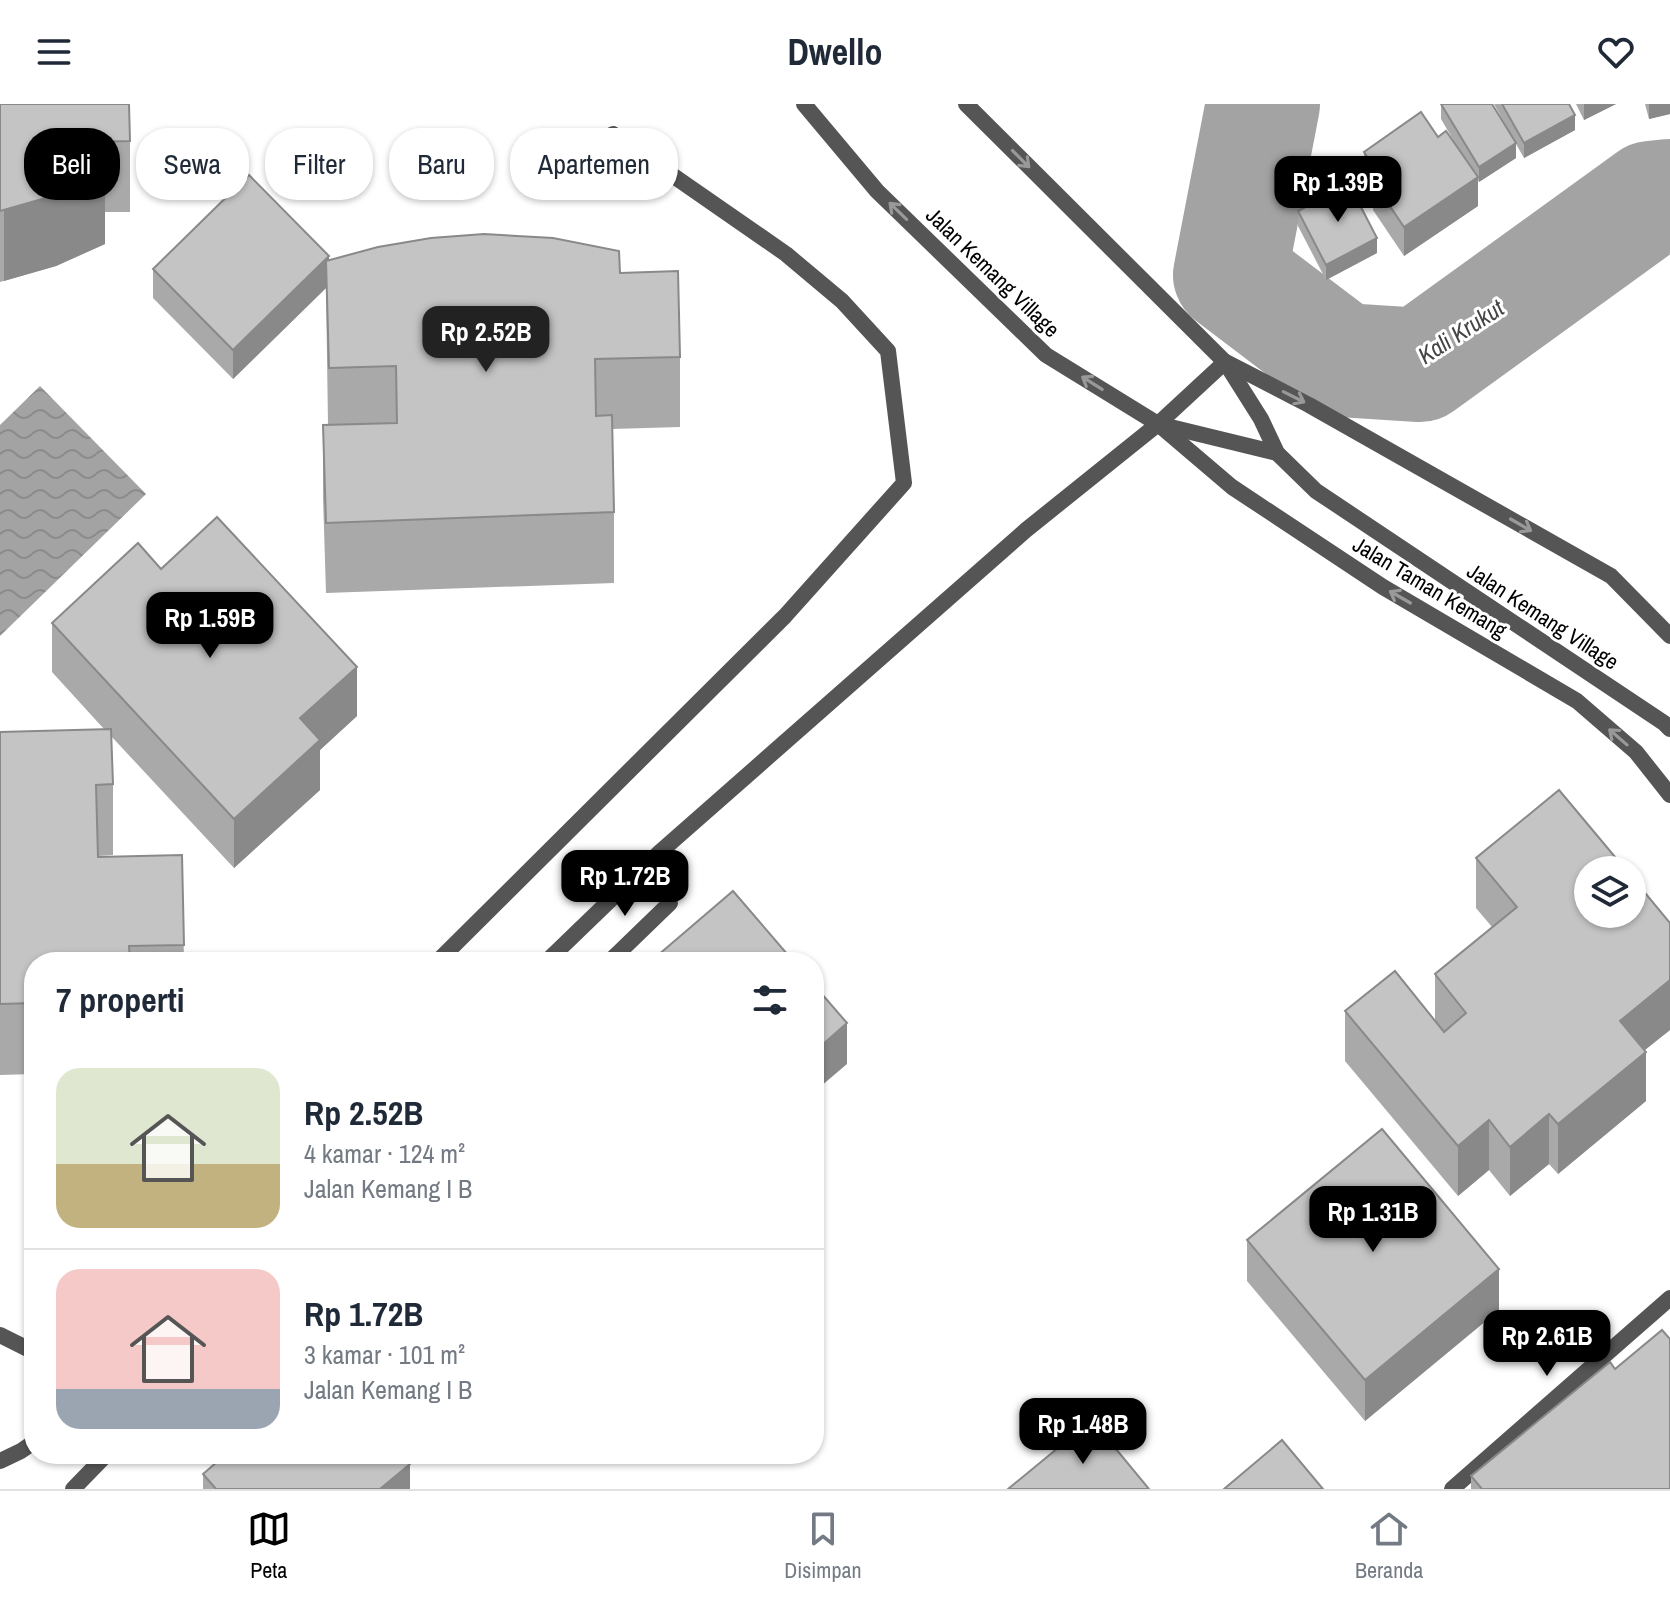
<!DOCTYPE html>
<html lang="id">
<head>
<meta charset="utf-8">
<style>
  :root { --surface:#fff; --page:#f6f6f7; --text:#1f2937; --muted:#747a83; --line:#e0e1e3; --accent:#000 }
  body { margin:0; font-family:"Archivo Narrow",sans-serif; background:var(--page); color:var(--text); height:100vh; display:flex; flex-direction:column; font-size:30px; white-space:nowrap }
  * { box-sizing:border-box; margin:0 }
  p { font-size:26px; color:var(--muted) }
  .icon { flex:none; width:44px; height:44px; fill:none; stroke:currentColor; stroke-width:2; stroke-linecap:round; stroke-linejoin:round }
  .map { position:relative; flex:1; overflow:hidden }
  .sheet { position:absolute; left:24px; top:848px; width:800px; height:512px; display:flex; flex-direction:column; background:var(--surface); border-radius:32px; box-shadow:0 2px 6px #0004 }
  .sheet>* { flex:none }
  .hud { position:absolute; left:24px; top:24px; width:800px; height:72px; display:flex; gap:16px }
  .buttons { position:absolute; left:1574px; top:752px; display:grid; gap:16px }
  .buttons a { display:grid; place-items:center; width:72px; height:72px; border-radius:50%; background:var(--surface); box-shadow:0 2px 6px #0004; font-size:40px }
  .price { position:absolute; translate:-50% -68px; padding:0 18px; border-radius:16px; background:var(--accent); color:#fff; font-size:26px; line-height:52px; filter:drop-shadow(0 2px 4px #0008) }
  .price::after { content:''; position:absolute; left:50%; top:48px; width:24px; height:18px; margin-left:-12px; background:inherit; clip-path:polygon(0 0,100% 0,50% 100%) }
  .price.selected { background:#222; color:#fff }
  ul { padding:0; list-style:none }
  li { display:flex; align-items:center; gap:24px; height:200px; padding:0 32px }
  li+li { border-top:2px solid var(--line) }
  li span { display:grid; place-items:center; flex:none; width:224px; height:160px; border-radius:24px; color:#555 }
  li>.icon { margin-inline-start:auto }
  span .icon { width:96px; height:96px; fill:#fffc; stroke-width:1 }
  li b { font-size:34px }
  h2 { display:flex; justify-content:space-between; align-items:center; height:96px; padding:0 32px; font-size:34px }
  .tag { padding:0 28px; border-radius:32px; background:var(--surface); box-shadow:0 2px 6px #0004; font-size:28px; line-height:72px }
  .tag.selected { background:var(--accent); color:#fff }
  header { display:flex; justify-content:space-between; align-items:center; height:104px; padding:0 32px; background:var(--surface); font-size:36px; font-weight:700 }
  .dock { display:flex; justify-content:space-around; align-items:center; height:112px; border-top:2px solid var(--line); background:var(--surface); font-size:22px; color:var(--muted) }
  .dock a { display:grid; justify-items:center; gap:4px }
  .dock .selected { color:var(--accent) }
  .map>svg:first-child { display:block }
</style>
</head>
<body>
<header><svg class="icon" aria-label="menu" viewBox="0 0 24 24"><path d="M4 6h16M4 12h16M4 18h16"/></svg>Dwello<svg class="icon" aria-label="heart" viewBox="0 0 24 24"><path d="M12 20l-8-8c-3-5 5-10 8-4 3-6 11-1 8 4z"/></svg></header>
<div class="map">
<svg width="1670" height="1385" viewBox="0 0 1670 1385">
  <defs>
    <pattern id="water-waves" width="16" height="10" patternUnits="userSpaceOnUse" patternTransform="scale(2)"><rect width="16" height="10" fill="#a3a3a3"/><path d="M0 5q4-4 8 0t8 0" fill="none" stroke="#8b8b8b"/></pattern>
  </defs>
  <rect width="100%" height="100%" fill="#fff"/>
  <path fill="url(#water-waves)" d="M 40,282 L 146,390 L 0,532 L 0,321 Z"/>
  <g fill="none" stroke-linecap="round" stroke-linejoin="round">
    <path stroke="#a3a3a3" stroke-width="114" d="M 1263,0 L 1230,171 L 1342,256 L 1420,261 L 1651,94 L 1670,92"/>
    <g stroke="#555" stroke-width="16">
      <path d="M 804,0 L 877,87 L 1046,251 L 1158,320 L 1277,349"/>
      <path d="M 966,0 L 1225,258 L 1261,315 L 1277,349 L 1316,387 L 1664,619 L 1670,625"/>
      <path d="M 1226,258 L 1309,301 L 1611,472 L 1670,532"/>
      <path d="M 1158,320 L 1232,383 L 1383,483 L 1577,597 L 1636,648 L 1670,691"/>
      <path d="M 437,858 L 785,512 L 904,379 L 888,247 L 842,197 L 786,150 L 613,30"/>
      <path d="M 546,858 L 660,748 L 1026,426 L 1158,320 L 1225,258"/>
      <path d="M 0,1231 L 34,1248"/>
      <path d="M 0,1357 L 21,1347 L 34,1338"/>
    </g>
    <g stroke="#555" stroke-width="16">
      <path d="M 609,858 L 670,799"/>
      <path d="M 73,1385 L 107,1350"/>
      <path d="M 1452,1385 L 1670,1194"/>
    </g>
  </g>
  <g fill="#a9a9a9">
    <path d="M 0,0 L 130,37 L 130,108 L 105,108 L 105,140 L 56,162 L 0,178 Z"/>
    <path d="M 1441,0 L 1511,31 L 1494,0 L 1569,0 L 1575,26 L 1524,54 L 1516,40 L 1516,54 L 1479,78 L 1478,76 L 1478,102 L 1404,152 L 1373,106 L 1373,91 L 1364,77 L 1364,48 L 1438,33 L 1462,51 L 1441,15 Z"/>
    <path d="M 1576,0 L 1616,0 L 1584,16 Z"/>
    <path d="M 1645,0 L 1670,0 L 1670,10 L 1649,15 Z"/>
    <path d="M 1298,107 L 1377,149 L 1326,176 L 1298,122 Z"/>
    <path d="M 329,156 L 620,169 L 680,253 L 680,323 L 612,325 L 614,408 L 614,479 L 326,489 L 323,392 L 323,321 L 328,321 L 326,184 L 233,275 L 153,194 L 153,165 Z"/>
    <path d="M 161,465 L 357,612 L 320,646 L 320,686 L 234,764 L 111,632 L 113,680 L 113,751 L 98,752 L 98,753 L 182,751 L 184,858 L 34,858 L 34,970 L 0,971 L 0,628 L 104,625 L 52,568 L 52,519 Z"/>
    <path d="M 1476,754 L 1670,819 L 1670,926 L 1644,946 L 1646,997 L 1558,1070 L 1549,1060 L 1510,1092 L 1489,1066 L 1458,1092 L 1345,957 L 1345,907 L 1435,916 L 1435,870 L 1492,823 L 1476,804 Z"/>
    <path d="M 1247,1136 L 1499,1206 L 1365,1317 L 1247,1177 Z"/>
    <path d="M 1615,1265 L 1670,1385 L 1471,1385 L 1471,1372 Z"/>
    <path d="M 203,1370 L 410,1385 L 203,1385 Z"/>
  </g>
  <g fill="#898989">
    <path d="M 1584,0 L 1616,0 L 1584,16 Z"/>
    <path d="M 1649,0 L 1670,0 L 1670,10 L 1649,15 Z"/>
    <path d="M 1575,11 L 1575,26 L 1524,54 L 1524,39 Z"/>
    <path d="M 1516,39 L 1516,54 L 1479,78 L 1479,63 Z"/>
    <path d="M 105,69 L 105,140 L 56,162 L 4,177 L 4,106 Z"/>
    <path d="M 1478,73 L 1478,102 L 1404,152 L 1404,123 Z"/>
    <path d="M 1377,134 L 1377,149 L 1326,176 L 1326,161 Z"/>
    <path d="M 329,152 L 329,181 L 326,157 L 326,184 L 233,275 L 233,246 Z"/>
    <path d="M 357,563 L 357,612 L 320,646 L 320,686 L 234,764 L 234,715 L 300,614 Z"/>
    <path d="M 1670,876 L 1670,926 L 1620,966 L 1620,917 Z"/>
    <path d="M 847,919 L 847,960 L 814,988 L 814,948 Z"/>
    <path d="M 1646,948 L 1646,997 L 1558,1070 L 1558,1020 Z"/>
    <path d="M 1549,1010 L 1549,1060 L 1510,1092 L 1510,1043 Z"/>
    <path d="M 1489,1016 L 1489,1066 L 1458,1092 L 1458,1042 Z"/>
    <path d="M 1499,1165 L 1499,1206 L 1365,1317 L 1365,1276 Z"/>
    <path d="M 410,1360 L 410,1385 L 380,1385 Z"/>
  </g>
  <g fill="#c4c4c4" stroke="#898989" stroke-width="2">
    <path d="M 0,0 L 129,0 L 130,37 L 91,38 L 105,69 L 56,91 L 0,107 Z"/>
    <path d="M 1441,0 L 1492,0 L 1516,39 L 1479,63 Z"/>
    <path d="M 1502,0 L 1569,0 L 1575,11 L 1524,39 Z"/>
    <path d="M 1421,8 L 1438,33 L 1446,27 L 1478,73 L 1404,123 L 1373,77 L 1380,73 L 1364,48 Z"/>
    <path d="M 249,71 L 329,152 L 233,246 L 153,165 Z"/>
    <path d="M 1349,80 L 1377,134 L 1326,161 L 1298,107 Z"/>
    <path d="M 484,130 L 553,134 L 619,147 L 620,169 L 678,167 L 680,253 L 595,255 L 596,312 L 612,311 L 614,408 L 326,419 L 323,321 L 397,319 L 396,262 L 329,264 L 326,157 L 378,143 L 431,134 Z"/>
    <path d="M 217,413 L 357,563 L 300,614 L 320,636 L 234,715 L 52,519 L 138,439 L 161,465 Z"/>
    <path d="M 111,625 L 113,680 L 96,681 L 98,753 L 182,751 L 184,841 L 129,842 L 130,858 L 34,858 L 34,899 L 0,900 L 0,628 Z"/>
    <path d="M 1559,686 L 1626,766 L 1588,766 L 1588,810 L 1632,810 L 1632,773 L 1670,819 L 1670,876 L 1620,917 L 1646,948 L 1558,1020 L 1549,1010 L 1510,1043 L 1489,1016 L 1458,1042 L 1345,907 L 1395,867 L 1444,928 L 1466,909 L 1435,870 L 1517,803 L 1476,754 Z"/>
    <path d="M 733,787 L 794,858 L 650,858 Z"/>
    <path d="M 814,881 L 847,919 L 814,948 Z"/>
    <path d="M 1382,1025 L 1499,1165 L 1365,1276 L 1247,1136 Z"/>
    <path d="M 1662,1226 L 1670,1235 L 1670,1385 L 1482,1385 L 1471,1372 L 1610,1258 L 1615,1265 Z"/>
    <path d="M 1092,1316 L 1149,1385 L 1008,1385 Z"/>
    <path d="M 1282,1336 L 1323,1385 L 1224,1385 Z"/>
    <path d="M 226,1350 L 401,1350 L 410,1360 L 380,1385 L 216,1385 L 203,1370 Z"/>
  </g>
  <defs><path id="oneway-shaft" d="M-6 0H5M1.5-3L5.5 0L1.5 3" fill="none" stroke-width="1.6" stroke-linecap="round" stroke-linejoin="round" transform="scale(2)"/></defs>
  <g stroke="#999">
    <use href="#oneway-shaft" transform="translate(1021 55) rotate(45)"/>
    <use href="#oneway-shaft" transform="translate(898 107) rotate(-136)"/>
    <use href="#oneway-shaft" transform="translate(1092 279) rotate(-148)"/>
    <use href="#oneway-shaft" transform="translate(1294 293) rotate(27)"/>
    <use href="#oneway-shaft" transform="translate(1521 421) rotate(30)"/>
    <use href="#oneway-shaft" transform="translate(1400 493) rotate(-150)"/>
    <use href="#oneway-shaft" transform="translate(1618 633) rotate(-139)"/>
  </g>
  <g text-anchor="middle" stroke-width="6" stroke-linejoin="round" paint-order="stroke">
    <g font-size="22" fill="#000" stroke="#fff">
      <text transform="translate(993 168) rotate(44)" y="8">Jalan Kemang Village</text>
      <text transform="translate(1430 483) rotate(31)" y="8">Jalan Taman Kemang</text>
      <text transform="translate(1543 512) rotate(33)" y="8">Jalan Kemang Village</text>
    </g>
    <g font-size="24" font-style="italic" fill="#444" stroke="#fff">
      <text transform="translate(1461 228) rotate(-33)" y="8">Kali Krukut</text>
    </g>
  </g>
</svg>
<div class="buttons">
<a><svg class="icon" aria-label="layers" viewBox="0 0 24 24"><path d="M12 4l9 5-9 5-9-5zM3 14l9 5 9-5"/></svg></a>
</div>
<b class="price" style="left:1338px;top:120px">Rp 1.39B</b>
<b class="price selected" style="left:486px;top:270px">Rp 2.52B</b>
<b class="price" style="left:210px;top:556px">Rp 1.59B</b>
<b class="price" style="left:625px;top:814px">Rp 1.72B</b>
<b class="price" style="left:1373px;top:1150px">Rp 1.31B</b>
<b class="price" style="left:1547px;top:1274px">Rp 2.61B</b>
<b class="price" style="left:1083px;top:1362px">Rp 1.48B</b>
<div class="hud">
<a class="tag selected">Beli</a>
<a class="tag">Sewa</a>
<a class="tag">Filter</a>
<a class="tag">Baru</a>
<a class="tag">Apartemen</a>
</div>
<section class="sheet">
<h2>7 properti<svg class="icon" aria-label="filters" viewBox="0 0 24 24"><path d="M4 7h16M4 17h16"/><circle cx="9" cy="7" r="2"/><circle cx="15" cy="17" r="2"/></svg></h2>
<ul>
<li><span style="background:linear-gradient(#dfe7d0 60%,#c2b280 0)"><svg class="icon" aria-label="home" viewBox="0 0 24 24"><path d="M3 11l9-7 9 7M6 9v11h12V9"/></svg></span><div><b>Rp 2.52B</b><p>4 kamar · 124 m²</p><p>Jalan Kemang I B</p></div></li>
<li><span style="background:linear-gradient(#f6c9c9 75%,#9aa5b1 0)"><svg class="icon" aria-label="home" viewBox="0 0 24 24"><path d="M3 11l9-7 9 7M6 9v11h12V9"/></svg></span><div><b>Rp 1.72B</b><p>3 kamar · 101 m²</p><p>Jalan Kemang I B</p></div></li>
</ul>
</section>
</div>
<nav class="dock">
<a class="selected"><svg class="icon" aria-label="map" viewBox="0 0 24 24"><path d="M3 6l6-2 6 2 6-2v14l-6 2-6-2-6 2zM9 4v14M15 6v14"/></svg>Peta</a>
<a><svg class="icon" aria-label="saved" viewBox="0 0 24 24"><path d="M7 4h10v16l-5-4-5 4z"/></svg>Disimpan</a>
<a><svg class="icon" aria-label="home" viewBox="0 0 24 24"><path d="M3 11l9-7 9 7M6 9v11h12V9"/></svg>Beranda</a>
</nav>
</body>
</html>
